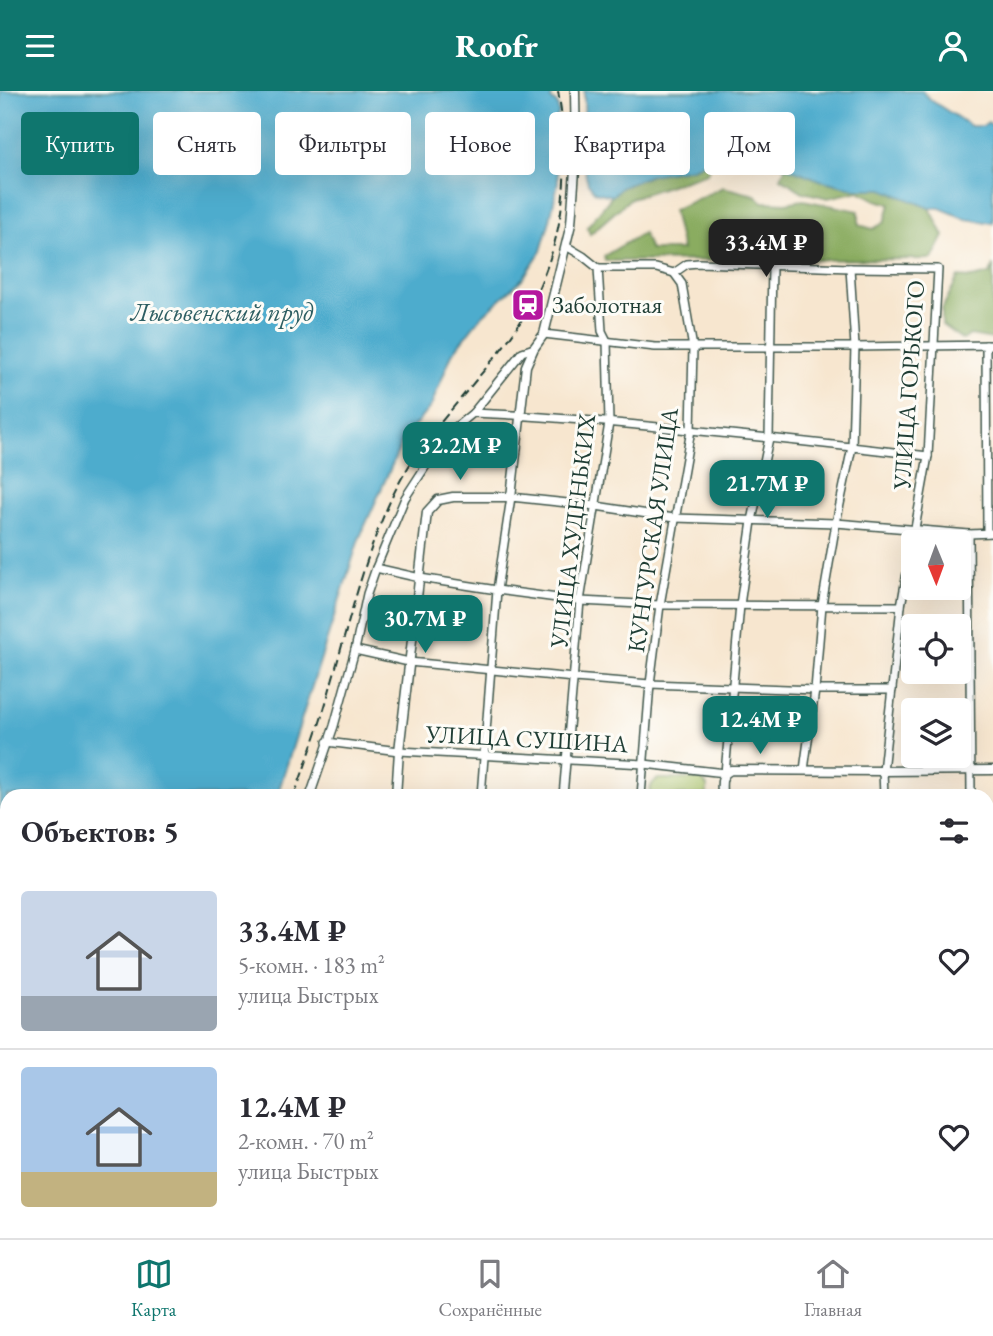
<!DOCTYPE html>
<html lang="ru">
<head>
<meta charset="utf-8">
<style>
  :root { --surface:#fff; --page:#f2f2f3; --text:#2b2b33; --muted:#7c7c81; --line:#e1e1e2; --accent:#0f766e }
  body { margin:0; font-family:"EB Garamond",serif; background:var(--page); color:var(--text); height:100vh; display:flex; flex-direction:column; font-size:26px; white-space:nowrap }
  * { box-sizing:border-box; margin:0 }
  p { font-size:23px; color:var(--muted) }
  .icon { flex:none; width:38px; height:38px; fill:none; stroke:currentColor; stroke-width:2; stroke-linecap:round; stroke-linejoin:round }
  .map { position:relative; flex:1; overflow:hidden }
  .side { position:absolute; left:0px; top:698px; width:994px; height:450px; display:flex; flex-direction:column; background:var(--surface); border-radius:21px 21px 0 0; box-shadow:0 7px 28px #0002 }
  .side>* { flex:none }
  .hud { position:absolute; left:21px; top:21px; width:952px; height:63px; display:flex; gap:14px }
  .needle { width:46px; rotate:179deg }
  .fabs { position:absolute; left:901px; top:439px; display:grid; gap:14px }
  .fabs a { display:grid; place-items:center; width:70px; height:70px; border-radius:7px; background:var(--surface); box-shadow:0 7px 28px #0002; font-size:35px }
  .price { position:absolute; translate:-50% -60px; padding:0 16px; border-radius:14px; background:var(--accent); color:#fff; font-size:23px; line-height:46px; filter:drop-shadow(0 2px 4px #0008) }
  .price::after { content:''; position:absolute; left:50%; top:42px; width:21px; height:16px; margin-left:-10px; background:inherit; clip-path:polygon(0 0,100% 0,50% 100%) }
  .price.current { background:#222; color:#fff }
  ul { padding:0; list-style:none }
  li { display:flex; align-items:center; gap:21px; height:175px; padding:0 21px }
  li+li { border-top:2px solid var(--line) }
  li span { display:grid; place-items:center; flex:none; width:196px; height:140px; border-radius:7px; color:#555 }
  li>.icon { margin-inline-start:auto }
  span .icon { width:84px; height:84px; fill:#fffc; stroke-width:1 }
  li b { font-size:30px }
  h2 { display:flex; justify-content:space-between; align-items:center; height:84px; padding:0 21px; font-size:30px }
  .pill { padding:0 24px; border-radius:7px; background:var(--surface); box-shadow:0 7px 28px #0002; font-size:24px; line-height:63px }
  .pill.current { background:var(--accent); color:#fff }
  header { display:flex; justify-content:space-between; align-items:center; height:91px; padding:0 21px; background:var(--accent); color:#fff; font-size:32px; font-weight:800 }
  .menu { display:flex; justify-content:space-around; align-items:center; height:98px; border-top:2px solid var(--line); background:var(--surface); font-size:19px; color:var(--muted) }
  .menu a { display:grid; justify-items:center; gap:4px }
  .menu .current { color:var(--accent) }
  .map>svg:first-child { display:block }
</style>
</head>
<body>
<header><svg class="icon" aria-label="menu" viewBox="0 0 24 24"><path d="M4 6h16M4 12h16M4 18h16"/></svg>Roofr<svg class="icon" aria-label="person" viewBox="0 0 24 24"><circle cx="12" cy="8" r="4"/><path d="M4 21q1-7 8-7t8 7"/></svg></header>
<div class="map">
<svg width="993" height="1147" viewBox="0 0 993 1147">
  <rect width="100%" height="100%" fill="#fdfcf7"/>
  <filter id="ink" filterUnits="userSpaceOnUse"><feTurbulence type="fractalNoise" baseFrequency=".0143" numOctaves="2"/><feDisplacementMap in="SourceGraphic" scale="14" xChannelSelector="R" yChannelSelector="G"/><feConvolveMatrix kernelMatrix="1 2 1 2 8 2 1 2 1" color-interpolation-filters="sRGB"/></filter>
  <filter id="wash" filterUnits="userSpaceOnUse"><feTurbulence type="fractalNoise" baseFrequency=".00686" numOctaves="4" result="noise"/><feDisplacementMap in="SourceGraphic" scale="28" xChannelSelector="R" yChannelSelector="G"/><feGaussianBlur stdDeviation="1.57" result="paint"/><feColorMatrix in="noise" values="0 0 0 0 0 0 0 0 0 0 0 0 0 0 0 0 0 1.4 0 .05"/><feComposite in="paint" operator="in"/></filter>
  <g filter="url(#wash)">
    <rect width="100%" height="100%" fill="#f7e6cf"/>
    <path fill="#aec86e" stroke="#668251" stroke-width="2" d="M 658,688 L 701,688 L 707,695 L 707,704 L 651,705 C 649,698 651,692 658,688 Z"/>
    <g fill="#8aac61" stroke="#54744a" stroke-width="2">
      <path d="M 743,60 L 746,65 L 730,71 L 710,74 L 707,82 L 631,107 L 590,143 L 587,136 L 612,105 L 622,96 L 651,84 L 692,77 L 726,61 Z"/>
      <path d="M 786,74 L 820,89 L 856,98 L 883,98 L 930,117 L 944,145 L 932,168 L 605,170 L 604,165 L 643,142 L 650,159 L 682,159 L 673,119 L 723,96 L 755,104 L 763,111 L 786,112 L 803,109 L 859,120 L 859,134 L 873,138 L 885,131 L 890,113 L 876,109 L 859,100 L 828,107 L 803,101 L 781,87 Z"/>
      <path d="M 993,174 L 993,248 L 970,244 L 963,249 L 942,234 L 942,218 L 958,186 L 972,187 L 990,183 Z"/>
    </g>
    <g fill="#4eaccd" stroke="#367480" stroke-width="2">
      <path d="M 0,0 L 554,0 L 552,2 L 551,8 L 557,13 L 559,22 L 555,30 L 558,91 L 550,129 L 541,160 L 523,187 L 479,228 L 452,263 L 431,315 L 404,347 L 359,448 L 277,705 L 7,705 L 7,1141 L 34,1141 L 36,1147 L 13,1147 L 0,1145 Z"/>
      <path d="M 584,0 L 922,0 L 932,10 L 971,35 L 983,35 L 988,31 L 993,35 L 993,132 L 966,128 L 940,117 L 930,117 L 883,98 L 856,98 L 820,89 L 774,71 L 746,65 L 743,60 L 726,61 L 692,77 L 651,84 L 622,96 L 612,105 L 595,101 L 588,92 L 585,81 Z"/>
    </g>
  </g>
  <g filter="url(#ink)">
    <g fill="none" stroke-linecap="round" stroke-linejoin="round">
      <defs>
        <g id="minor">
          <path d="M 598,177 L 656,177 L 674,182 L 687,173 L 699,172 L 850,177 L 938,178 L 928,365 L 901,515 L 883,680 L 884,705"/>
          <path d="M 544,243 L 655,256 L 855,256 L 993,254"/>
          <path d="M 986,254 L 987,442"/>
          <path d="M 473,322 C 528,324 582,329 637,334 C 734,343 831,353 928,365"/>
          <path d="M 969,443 L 971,705"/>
          <path d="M 376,477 L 420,487 L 497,499 L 580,510 L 660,514 L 901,515"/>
          <path d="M 355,559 L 409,571 L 574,587 L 650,593 L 731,596 L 815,599 L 892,599"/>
          <path d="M 327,651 L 399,660 L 644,673 L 725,682 L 740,514 L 752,430 L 769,347 L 772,174"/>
          <path d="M 804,679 L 815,599 L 822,514 L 836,432 L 852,356 L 855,256 L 850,177"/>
          <path d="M 310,705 L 334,635 L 355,559 L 367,503 L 376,477 L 405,407 L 446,344 L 473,322 L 522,261 L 534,257"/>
          <path d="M 481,705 L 497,499 L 511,406 L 596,415 L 674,427 L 836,432 L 969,443 L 993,442"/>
          <path d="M 563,705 L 580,510 L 609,332 L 607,250 L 602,240 L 598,177 L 583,165 L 566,155"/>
          <path d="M 641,705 L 650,593 L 660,514 L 691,339 L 693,257 L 682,193 L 674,182"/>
          <path d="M 987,852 L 993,852"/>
          <path d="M 987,1113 L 993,1113"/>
          <path d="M 722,1141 L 723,1147"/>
          <path d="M 894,1141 L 894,1147"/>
          <path d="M 973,1141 L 973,1147"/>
          <path d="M 453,1147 L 453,1141"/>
          <path d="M 539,1147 L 539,1141"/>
          <path d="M 622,1147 L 622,1141"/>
          <path d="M 810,1147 L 810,1141"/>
        </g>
        <g id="tertiary">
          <path d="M 396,705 L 399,660 L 427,421 L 438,409 L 453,406 L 511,406 L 526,275 L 534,257 L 544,243 L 571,133 L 576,66 L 575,0"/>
          <path d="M 722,705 C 722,694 719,684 731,679 L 883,680 L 993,679"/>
          <path d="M 364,1147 L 364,1141"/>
        </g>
        <g id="secondary">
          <path d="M 987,1023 L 993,1023"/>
          <path d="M 69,1147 L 85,1141"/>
        </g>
      </defs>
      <use href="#minor" stroke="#3f564b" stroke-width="10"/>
      <use href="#tertiary" stroke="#3f564b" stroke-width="11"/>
      <use href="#secondary" stroke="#3f564b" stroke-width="13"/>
      <use href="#minor" stroke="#fff" stroke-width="7"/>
      <use href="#tertiary" stroke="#fff" stroke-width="8"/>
      <use href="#secondary" stroke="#fee4c6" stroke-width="10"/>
      <g stroke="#1f3d34" stroke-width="2" stroke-dasharray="10 5" stroke-linecap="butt">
        <path d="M 294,705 C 308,667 322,629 332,590 C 350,527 365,463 393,404 C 415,358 445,327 476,289 C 492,270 508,251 521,230 C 565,158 572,81 558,0"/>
        <path d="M 262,1141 L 264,1147"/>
      </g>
    </g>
  </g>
  <defs>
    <symbol id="station-square" viewBox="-11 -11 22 22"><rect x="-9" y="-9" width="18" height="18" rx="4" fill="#b5179e" stroke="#fdfcf7"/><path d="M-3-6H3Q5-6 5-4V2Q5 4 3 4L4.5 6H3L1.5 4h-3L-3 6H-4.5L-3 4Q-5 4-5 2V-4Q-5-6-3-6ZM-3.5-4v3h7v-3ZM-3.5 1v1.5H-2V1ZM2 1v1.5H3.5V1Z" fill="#fff"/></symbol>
  </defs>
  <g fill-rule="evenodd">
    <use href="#station-square" x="509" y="195" width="38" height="38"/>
  </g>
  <g text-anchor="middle" stroke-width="6" stroke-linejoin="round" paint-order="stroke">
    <g font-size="24" fill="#1f3d34" stroke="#fdfcf7" text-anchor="start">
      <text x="552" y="222">Заболотная</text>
    </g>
    <g font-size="24" fill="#1f3d34" stroke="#fdfcf7">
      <text transform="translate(909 294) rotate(-86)" y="8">УЛИЦА ГОРЬКОГО</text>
      <text transform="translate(653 439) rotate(-82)" y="8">КУНГУРСКАЯ УЛИЦА</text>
      <text transform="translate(573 440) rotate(-83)" y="8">УЛИЦА ХУДЕНЬКИХ</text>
      <text transform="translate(527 648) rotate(3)" y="8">УЛИЦА СУШИНА</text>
    </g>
    <g font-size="26" font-style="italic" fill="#2d5e62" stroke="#fdfcf7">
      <text x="222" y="230">Лысьвенский пруд</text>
    </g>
  </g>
</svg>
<div class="fabs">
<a><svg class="needle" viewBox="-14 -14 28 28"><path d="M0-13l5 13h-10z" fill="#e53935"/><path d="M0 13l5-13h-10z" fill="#7c7c81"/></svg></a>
<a><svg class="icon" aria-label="locate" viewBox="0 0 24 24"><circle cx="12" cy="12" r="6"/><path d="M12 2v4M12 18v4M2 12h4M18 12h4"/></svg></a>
<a><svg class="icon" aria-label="layers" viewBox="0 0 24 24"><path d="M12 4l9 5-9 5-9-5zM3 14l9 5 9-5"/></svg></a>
</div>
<b class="price current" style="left:766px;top:188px">33.4M ₽</b>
<b class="price" style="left:460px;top:391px">32.2M ₽</b>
<b class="price" style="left:767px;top:429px">21.7M ₽</b>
<b class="price" style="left:425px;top:564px">30.7M ₽</b>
<b class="price" style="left:760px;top:665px">12.4M ₽</b>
<div class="hud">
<a class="pill current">Купить</a>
<a class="pill">Снять</a>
<a class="pill">Фильтры</a>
<a class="pill">Новое</a>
<a class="pill">Квартира</a>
<a class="pill">Дом</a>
</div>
<section class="side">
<h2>Объектов: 5<svg class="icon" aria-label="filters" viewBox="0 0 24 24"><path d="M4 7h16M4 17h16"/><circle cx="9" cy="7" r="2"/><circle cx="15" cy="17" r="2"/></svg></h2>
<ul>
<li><span style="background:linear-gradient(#c9d6e8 75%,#9aa5b1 0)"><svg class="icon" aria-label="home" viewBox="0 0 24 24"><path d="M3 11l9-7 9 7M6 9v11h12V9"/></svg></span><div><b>33.4M ₽</b><p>5-комн. · 183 m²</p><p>улица Быстрых</p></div><svg class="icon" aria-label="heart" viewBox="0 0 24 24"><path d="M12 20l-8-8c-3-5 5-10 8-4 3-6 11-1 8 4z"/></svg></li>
<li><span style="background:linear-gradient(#a9c7e8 75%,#c2b280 0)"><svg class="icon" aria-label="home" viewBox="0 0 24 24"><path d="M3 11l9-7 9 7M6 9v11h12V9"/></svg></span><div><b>12.4M ₽</b><p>2-комн. · 70 m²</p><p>улица Быстрых</p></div><svg class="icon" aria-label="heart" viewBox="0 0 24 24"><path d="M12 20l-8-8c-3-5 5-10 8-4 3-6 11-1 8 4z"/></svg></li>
</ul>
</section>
</div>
<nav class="menu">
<a class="current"><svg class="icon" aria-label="map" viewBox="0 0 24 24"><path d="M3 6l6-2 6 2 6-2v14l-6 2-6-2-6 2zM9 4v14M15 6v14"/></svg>Карта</a>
<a><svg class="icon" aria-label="saved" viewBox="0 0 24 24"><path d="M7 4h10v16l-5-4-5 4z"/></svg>Сохранённые</a>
<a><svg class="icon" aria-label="home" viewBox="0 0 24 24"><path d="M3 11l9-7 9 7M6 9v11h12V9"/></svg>Главная</a>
</nav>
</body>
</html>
